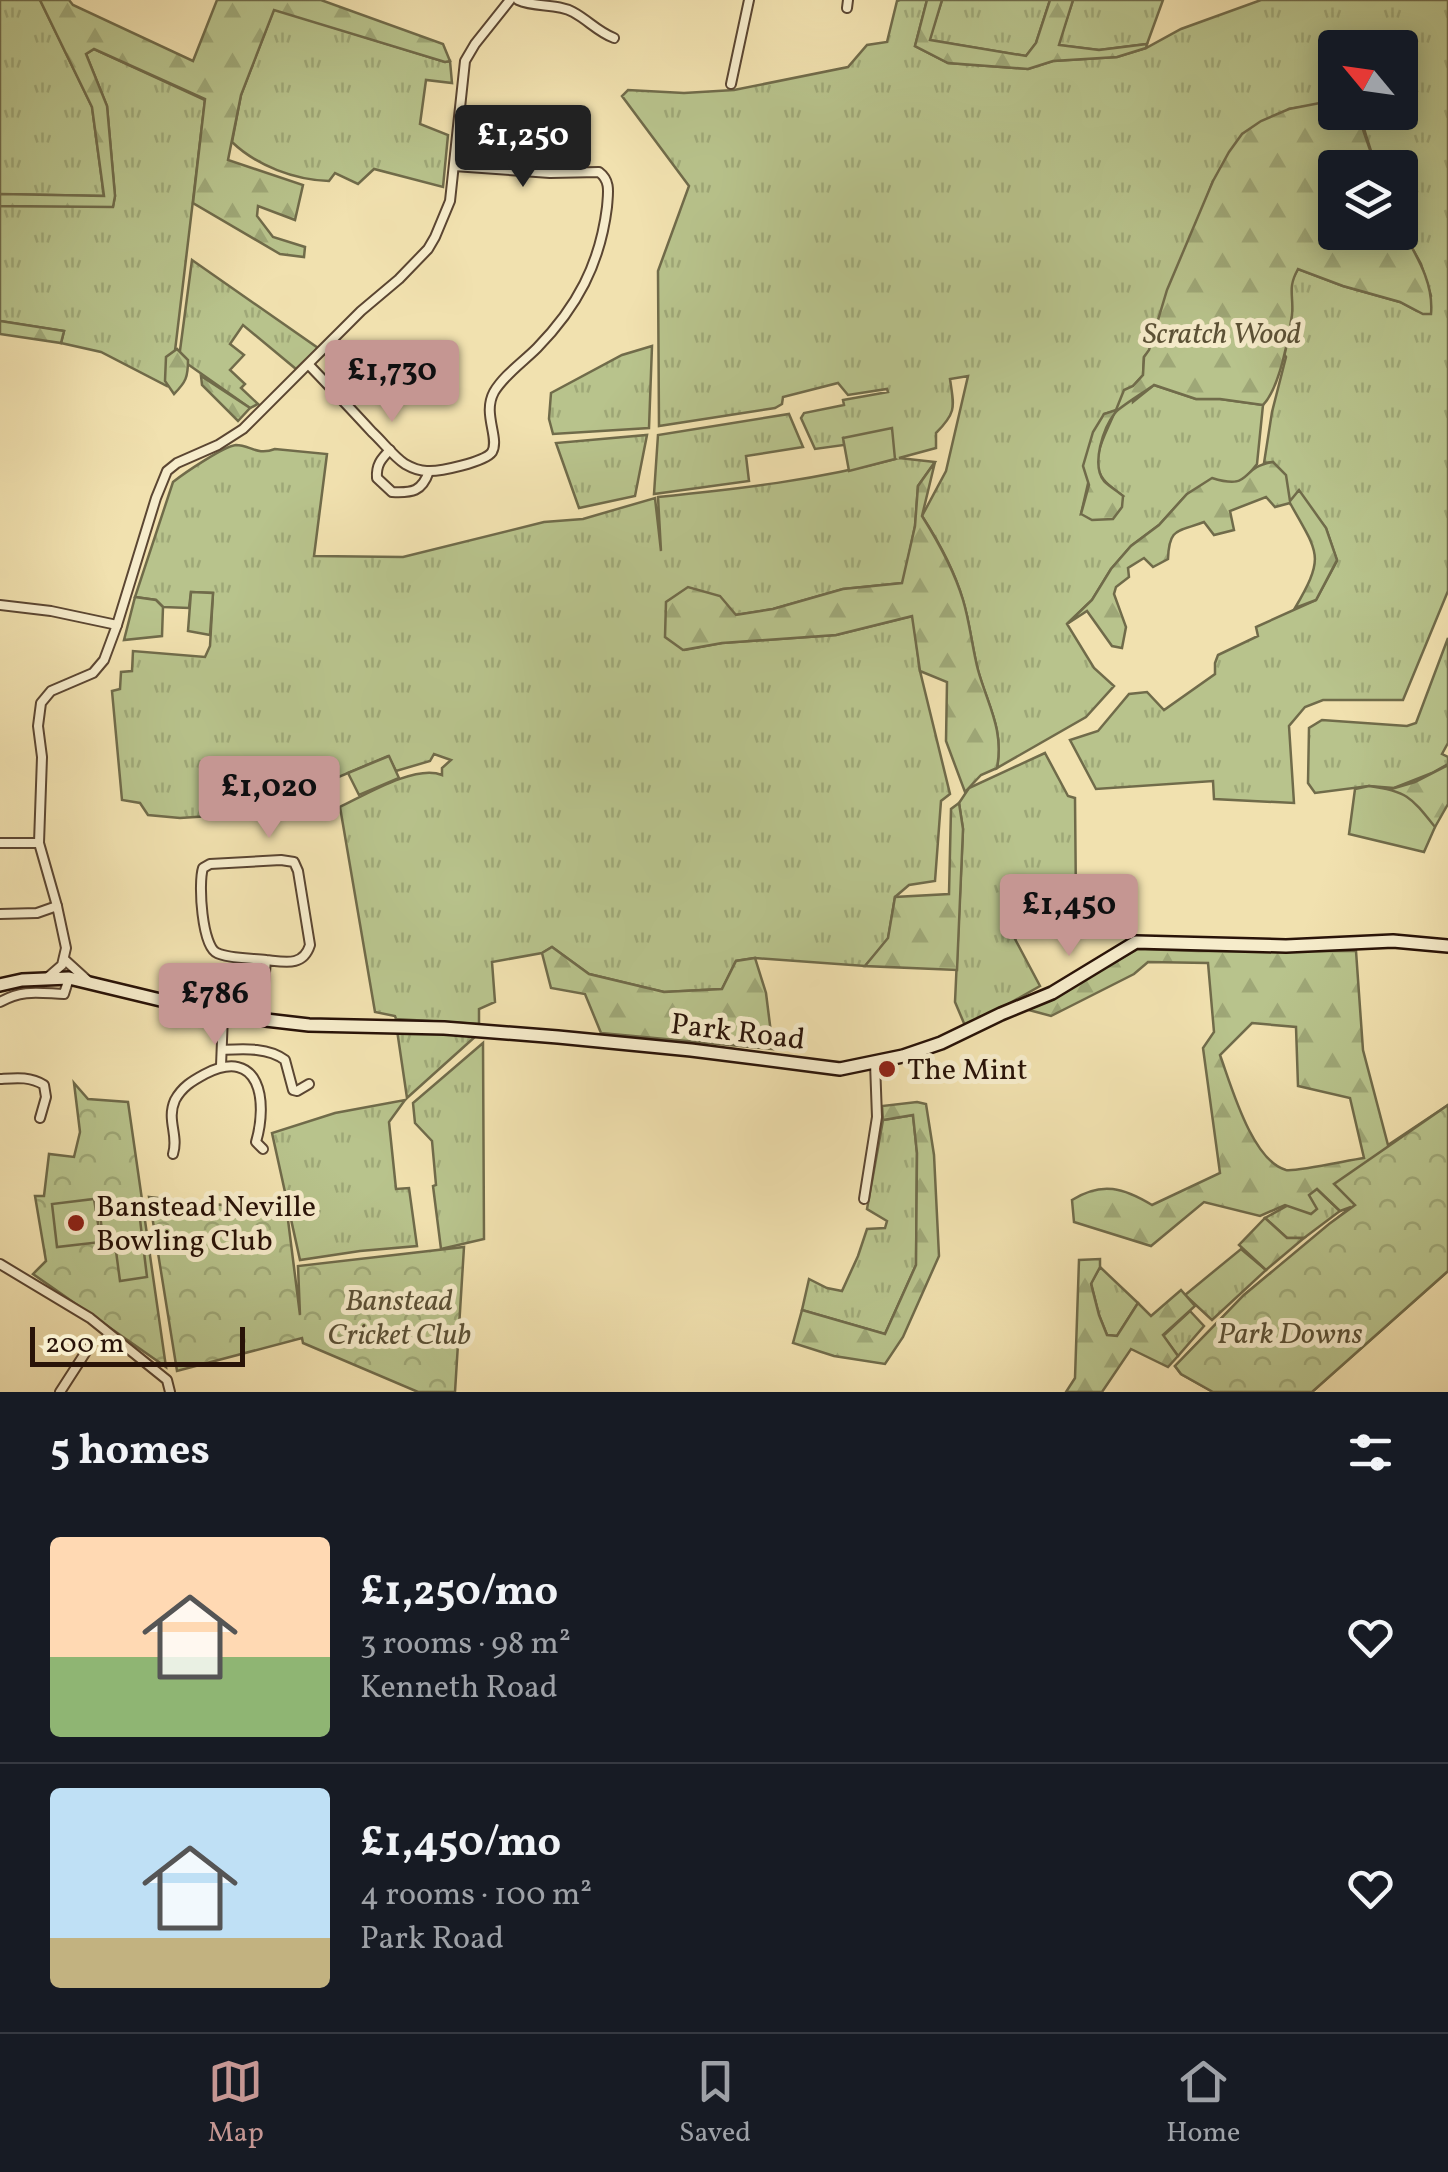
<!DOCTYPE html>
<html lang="en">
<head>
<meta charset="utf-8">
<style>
  :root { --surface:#171b24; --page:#20242c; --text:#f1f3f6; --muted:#9ea1a6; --line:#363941; --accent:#c59692 }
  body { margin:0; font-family:Vollkorn,serif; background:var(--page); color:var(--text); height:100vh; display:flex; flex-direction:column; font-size:38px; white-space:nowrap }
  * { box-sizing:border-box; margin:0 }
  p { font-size:32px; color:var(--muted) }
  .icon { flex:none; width:55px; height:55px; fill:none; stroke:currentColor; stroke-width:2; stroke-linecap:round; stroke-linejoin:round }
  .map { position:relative; height:1392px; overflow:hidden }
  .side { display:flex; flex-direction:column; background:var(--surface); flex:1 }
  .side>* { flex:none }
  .needle { width:65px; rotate:299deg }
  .buttons { position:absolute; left:1318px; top:30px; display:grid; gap:20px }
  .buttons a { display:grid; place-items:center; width:100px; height:100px; border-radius:10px; background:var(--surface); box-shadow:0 5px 25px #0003; font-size:50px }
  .scale { position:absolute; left:30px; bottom:25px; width:215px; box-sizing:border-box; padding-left:10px; border:5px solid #291308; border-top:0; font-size:28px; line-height:35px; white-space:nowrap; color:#291308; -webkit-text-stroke:8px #f6eccb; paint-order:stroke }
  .price { position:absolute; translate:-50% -85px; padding:0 22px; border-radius:10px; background:var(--accent); color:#111; font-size:32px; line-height:65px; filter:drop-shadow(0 2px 5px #0008) }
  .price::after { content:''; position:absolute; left:50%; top:60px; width:30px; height:22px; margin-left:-15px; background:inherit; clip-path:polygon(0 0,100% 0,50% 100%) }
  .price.active { background:#222; color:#fff }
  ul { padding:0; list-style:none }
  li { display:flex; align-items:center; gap:30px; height:250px; padding:0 50px }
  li+li { border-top:2px solid var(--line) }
  li span { display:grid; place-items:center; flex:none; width:280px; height:200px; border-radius:10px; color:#555 }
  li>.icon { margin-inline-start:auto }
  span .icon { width:120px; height:120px; fill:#fffc; stroke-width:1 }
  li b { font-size:42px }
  h2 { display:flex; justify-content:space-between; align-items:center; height:120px; padding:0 50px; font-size:42px }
  .tabs { display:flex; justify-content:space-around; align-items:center; height:140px; border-top:2px solid var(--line); background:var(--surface); font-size:28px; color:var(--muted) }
  .tabs a { display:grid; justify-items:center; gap:5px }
  .tabs .active { color:var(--accent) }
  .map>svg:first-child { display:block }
</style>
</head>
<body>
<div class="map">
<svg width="1448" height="1392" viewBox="0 0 1448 1392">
  <defs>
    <pattern id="grass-tufts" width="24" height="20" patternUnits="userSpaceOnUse" patternTransform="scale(2.5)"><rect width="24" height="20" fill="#b8c38c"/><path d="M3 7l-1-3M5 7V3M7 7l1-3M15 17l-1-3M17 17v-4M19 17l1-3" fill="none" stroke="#9ea777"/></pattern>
    <pattern id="forest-firs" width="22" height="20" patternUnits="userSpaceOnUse" patternTransform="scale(2.5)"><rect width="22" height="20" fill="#b8c38c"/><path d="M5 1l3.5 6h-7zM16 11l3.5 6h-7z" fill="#9ea777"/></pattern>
    <pattern id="park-crowns" width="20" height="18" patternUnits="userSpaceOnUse" patternTransform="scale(2.5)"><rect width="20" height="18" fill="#b8c38c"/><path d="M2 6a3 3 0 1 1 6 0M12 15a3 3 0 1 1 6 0" fill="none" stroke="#9ea777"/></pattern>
  </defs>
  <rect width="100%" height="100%" fill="#f1e1af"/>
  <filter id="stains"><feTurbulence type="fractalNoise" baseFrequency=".002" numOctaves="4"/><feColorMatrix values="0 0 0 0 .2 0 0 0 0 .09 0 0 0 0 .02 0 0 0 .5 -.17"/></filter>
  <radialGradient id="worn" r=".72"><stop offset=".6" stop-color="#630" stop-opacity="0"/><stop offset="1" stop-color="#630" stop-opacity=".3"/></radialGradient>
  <g fill="url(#grass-tufts)" stroke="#706b4a" stroke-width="2.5" fill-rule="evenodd">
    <path d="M 0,0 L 40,0 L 92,107 L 104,196 L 0,194 Z"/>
    <path d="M 900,0 L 927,0 L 915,46 L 948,63 L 1028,69 L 1053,61 L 1117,57 L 1146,48 L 1181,29 L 1261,0 L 1448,0 L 1448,591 L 1403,700 L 1323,700 L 1305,707 L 1289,726 L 1294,803 L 1214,799 L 1213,781 L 1096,789 L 1070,740 L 1098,731 L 1129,694 L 1147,692 L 1164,710 L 1215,674 L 1215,663 L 1218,655 L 1258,636 L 1256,627 L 1316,600 L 1337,561 L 1326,528 L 1298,492 L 1290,503 L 1273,462 L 1264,463 L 1272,412 L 1286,357 L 1284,354 L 1292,311 L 1291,282 L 1298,269 L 1343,286 L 1400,302 L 1417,311 L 1431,296 L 1421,264 L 1400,226 L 1400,168 L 1376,167 L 1359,113 L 1400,112 L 1400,48 L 1335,48 L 1335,102 L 1289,109 L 1213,181 L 1149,351 L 1144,357 L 1143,375 L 1133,386 L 1133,402 L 1154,385 L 1196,399 L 1220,399 L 1263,405 L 1257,464 L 1244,480 L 1187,494 L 1159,525 L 1131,546 L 1111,569 L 1092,600 L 1067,624 L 1094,668 L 1114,686 L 1086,717 L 997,768 C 1004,729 988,706 978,670 C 972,647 970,623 963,600 C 954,570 939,542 922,516 L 946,471 L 968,376 L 950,379 C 954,407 957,412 936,433 L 936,448 L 899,458 L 935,462 L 918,486 L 915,526 L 903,583 L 843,589 L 773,609 L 735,615 L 684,650 L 722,643 L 836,635 L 913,616 L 920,671 L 950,794 L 941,801 L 935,881 L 909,885 L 895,897 L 888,939 L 865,966 L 755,958 L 736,961 L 722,989 L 664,992 L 589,974 L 552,947 L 542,953 L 492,962 L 495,1002 L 479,1009 L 479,1024 L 396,1019 L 395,1016 L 375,1012 L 340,807 C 365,795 416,764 442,775 L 442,768 L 451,760 L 434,754 L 430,761 L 396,771 L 388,756 L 329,781 L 331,790 L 240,797 L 241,814 L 180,818 L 148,815 L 140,803 L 122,800 L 112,691 L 120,689 L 121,672 L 132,671 L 133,651 L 205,657 L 210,646 L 213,593 L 191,592 L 189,608 L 163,607 L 156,600 L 135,597 L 173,482 C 183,474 224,446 236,445 C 250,445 257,456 275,449 L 327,454 L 314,556 L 403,557 L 544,522 L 583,519 L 655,498 L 661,551 L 658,497 C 738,489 817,480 895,459 L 844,438 L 844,445 L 815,449 L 801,418 L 804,413 L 844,405 L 843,400 L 888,392 L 887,389 L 848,395 L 838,383 L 783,397 L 782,404 L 775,408 L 659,426 L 658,271 L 689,186 L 622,96 L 628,90 L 684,93 L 734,90 L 848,67 L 867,45 L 887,42 L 897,1 ZM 1115,411 C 1108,431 1087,460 1104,480 C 1108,486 1117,491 1123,496 L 1081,514 L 1104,414 Z"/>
    <path d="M 942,0 L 1050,0 L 1036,43 L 1026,56 L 929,40 Z"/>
    <path d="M 1073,0 L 1163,0 L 1147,44 L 1099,50 L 1058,45 Z"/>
    <path d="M 274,9 L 445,62 L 450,61 L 452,83 L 426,80 L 420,124 L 448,135 L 443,187 L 374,169 L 358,184 L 335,173 L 329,181 C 295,180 257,166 232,142 L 241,95 Z"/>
    <path d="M 94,49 L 205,100 L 172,376 L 167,386 L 101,352 L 61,343 L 64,331 L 0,321 L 0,206 L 113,206 L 115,196 L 107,106 L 86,54 Z"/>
    <path d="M 192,260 L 318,348 L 296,369 L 243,325 L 230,344 L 244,355 L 230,370 L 245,384 L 241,388 L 258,404 L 250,408 L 179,358 Z"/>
    <path d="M 652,346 L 649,428 L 553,434 L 549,419 L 551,393 L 622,355 Z"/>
    <path d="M 789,414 L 803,447 L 746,456 L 749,481 L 654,494 L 658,435 Z"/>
    <path d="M 647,435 L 635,496 L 579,508 L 556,443 Z"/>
    <path d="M 1448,638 L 1448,743 L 1442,754 L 1448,757 L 1448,764 L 1432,773 L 1394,788 L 1369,786 L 1315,793 L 1308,783 L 1309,728 L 1322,720 L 1407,726 L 1416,723 Z"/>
    <path d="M 1045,753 L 1068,796 L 1075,798 L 1076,904 L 1015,939 L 1040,986 L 966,1028 L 955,1002 L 963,829 L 959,803 L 969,788 Z"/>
    <path d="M 397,1030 L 477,1035 L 407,1098 Z"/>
    <path d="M 483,1043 L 484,1239 L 441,1249 L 433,1186 L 436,1185 L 432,1141 L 415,1123 L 413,1103 Z"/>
    <path d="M 405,1100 L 389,1122 L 396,1189 L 409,1188 L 417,1246 L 360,1251 L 300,1260 L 272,1133 L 335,1113 Z"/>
    <path d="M 913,1115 L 917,1153 L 916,1265 L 885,1334 L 802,1310 L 809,1279 L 827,1288 L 842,1291 L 858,1256 L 867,1229 L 885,1228 L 887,1221 L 867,1209 L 883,1120 Z"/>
    <path d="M 1317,1189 L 1340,1211 L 1304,1238 L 1287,1238 L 1265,1218 Z"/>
    <path d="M 1241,1249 L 1266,1270 L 1212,1320 L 1185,1295 Z"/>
    <path d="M 1100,1267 L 1138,1303 L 1117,1336 L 1107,1335 L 1099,1315 L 1091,1283 Z"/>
    <path d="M 1190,1311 L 1204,1326 L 1178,1356 L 1163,1336 Z"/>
  </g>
  <g fill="url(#forest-firs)" stroke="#706b4a" stroke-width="2.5" fill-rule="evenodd">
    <path d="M 40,0 L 69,0 L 73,5 L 193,61 L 217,0 L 321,0 L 443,44 L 450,61 L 445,62 L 274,10 L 241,95 L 228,160 L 303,185 L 295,220 L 258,206 L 257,216 L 273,237 L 305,247 L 304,257 L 280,254 L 193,203 L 205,99 L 94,49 L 86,54 L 107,106 L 115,196 L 113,207 L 0,206 L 0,194 L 104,196 L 92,107 Z"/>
    <path d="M 927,0 L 942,0 L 930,40 L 1026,56 L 1036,43 L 1050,0 L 1073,0 L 1059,45 L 1099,50 L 1147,44 L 1146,48 L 1117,57 L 1053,61 L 1028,69 L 948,63 L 915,46 Z"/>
    <path d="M 1325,102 L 1335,102 L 1335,112 L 1360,114 L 1363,130 L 1376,167 L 1335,168 L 1335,232 L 1400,232 L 1400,226 C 1415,254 1434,281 1431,314 L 1423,314 L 1400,302 L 1343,286 L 1298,269 C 1287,289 1294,295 1292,315 C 1289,338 1279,389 1263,405 L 1220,399 L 1196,399 L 1154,385 C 1146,391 1118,408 1115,413 C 1103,428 1091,465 1104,481 C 1109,486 1117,491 1123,496 L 1122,507 L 1113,519 L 1092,520 L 1081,514 L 1089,485 L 1083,466 L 1093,432 L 1104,414 L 1116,410 L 1124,390 L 1133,386 L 1143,375 L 1144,357 L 1149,350 L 1167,290 L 1213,181 L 1229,152 L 1242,134 L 1261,121 L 1289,109 Z"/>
    <path d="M 0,321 L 64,331 L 61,343 L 0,334 Z"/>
    <path d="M 177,349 L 188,360 C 188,377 186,382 174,394 L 165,381 L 166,357 Z"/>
    <path d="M 201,376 L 250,408 L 238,421 L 202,385 Z"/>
    <path d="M 935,462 L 922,516 C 939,543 954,570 963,600 C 970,623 972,647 978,670 C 988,706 1004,729 997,768 L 981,775 L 965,792 L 946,741 L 947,682 L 920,671 L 912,616 L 836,635 L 722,643 L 683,650 L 665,637 L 666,602 L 688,587 L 720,596 L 736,615 L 773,609 L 843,589 L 902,583 L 915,526 L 918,486 Z"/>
    <path d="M 1273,462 L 1286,475 L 1290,501 L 1299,490 L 1326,528 L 1337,560 L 1316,600 L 1295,608 C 1326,555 1318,554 1290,503 L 1275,507 L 1266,497 L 1230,511 L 1234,530 L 1214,535 L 1204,522 C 1178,532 1169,527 1168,559 L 1153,567 L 1144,558 L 1128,568 L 1129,577 L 1116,587 L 1114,594 L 1126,627 L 1122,648 L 1112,646 L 1087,611 L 1067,624 L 1092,600 L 1111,569 L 1131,546 L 1159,525 L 1187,494 L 1212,478 C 1254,491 1238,467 1273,462 Z"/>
    <path d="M 1448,765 L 1448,804 L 1435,827 L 1381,803 L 1381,792 L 1415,782 Z"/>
    <path d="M 959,803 L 963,829 L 957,970 L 865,966 L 888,938 L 895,897 L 949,894 L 951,809 Z"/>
    <path d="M 552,947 L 589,974 L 664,992 L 722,989 L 736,961 L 755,958 L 766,993 L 773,1049 L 601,1033 L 585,994 L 551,988 L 542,953 Z"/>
    <path d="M 1138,949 L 1199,951 L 1356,951 L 1363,1050 L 1388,1145 L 1448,1105 L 1448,1271 L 1312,1392 L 1213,1392 L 1181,1374 L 1175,1366 L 1244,1295 L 1351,1207 L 1340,1211 L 1317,1189 L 1309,1195 L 1317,1209 L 1311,1214 L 1285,1205 L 1260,1216 L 1204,1202 L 1151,1246 L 1074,1222 L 1072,1200 C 1102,1181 1124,1188 1152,1205 L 1220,1173 L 1203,1048 L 1214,1032 L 1208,963 L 1148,962 L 1134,974 L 1051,1016 L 1029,1010 ZM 1252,1023 L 1296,1027 L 1298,1086 L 1350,1098 L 1364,1158 C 1349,1160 1296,1172 1286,1170 C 1252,1161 1231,1085 1220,1055 Z"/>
    <path d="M 917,1102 L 926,1104 L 934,1155 L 939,1256 L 903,1337 L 885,1364 L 834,1356 L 793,1343 L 802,1310 L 885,1334 L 916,1265 L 917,1153 L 913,1115 L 883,1120 L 882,1106 Z"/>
    <path d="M 1265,1218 L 1287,1238 L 1304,1238 L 1266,1270 L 1239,1245 Z"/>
    <path d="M 1100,1259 L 1100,1267 L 1091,1284 L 1099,1315 L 1107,1335 L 1117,1336 L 1138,1303 L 1151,1316 L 1181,1290 L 1195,1306 L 1163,1335 L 1178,1356 L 1168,1367 L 1131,1349 L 1102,1392 L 1066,1392 L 1075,1378 L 1079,1260 Z"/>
  </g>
  <g fill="url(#park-crowns)" stroke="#706b4a" stroke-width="2.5">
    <path d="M 74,1083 L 88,1099 L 128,1102 L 166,1367 L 33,1274 L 46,1261 L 35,1196 L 44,1196 L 49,1154 L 74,1157 L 80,1132 Z"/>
    <path d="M 1448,1105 L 1448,1271 L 1312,1392 L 1213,1392 L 1181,1374 L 1175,1366 L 1244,1295 L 1329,1224 L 1355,1205 L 1334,1184 Z"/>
    <path d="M 149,1197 L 287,1212 L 300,1315 L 298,1266 L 464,1247 L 455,1392 L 418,1392 L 303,1343 L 302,1338 L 177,1371 Z"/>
  </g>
  <g fill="#b8c38c" stroke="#706b4a" stroke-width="2.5">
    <path d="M 892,428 L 895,459 L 849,471 L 843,438 Z"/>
    <path d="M 191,592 L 213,593 L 210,635 L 188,631 Z"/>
    <path d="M 135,597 L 156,600 L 163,607 L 162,636 L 124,640 Z"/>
    <path d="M 389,756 L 399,778 L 359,795 L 348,773 Z"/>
    <path d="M 1369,786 C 1407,791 1411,797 1435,827 L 1424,852 L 1349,834 L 1355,789 Z"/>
    <path d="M 94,1199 L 101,1242 L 57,1247 L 52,1204 Z"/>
    <path d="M 138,1203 L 147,1277 L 120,1281 L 116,1251 L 105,1252 L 99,1208 Z"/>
  </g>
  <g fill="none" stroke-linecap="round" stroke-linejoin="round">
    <path stroke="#d3c296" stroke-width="8" stroke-dasharray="8 4" stroke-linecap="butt" d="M 89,1347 L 95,1339"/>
    <defs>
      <g id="street">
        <path d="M 518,0 C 535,8 557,3 573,12 C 588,20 598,32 614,38"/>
        <path d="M 847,8 L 848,0"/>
        <path d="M 731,84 L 749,0"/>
        <path d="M 309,365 C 330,387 351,409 372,432 C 383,442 393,456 405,464 C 412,468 419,471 427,471 C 439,472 485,462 492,452 C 500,438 482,414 494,392 C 504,375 523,362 537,348 C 577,307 600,264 607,207 C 608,193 611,181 599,172 L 550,173 L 454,166"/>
        <path d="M 390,450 C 381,459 376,465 377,478 L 392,492 C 412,493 422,492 429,471"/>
        <path d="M 0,605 L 51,611 L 117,625"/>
        <path d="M 0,843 L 39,843"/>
        <path d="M 0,914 L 37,913 L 57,906"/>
        <path d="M 65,960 L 87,980"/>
        <path d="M 47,978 L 62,965 L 66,948 L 57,906 L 39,843 L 42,757 L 38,726 L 41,703 L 51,691 L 93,673 L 104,660 L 117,625 L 156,498 L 167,471 L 177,463 L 218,445 L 243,429 L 361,311 L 399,279 L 428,249 L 435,237 L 450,201 L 465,61 L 475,44 L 510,0"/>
        <path d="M 0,1002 C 23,989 39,993 64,994 L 69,978"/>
        <path d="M 261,1020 L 266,960 C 285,962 303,967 310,945 L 298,871 L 294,862 L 281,860 L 210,864 L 203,868 C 198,883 202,947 217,953 C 230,959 251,958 266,960"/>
        <path d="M 222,1050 C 243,1049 268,1047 285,1060 L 293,1090 L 297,1091 L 309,1084"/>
        <path d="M 221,1066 L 223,1015"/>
        <path d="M 0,1079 C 15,1078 30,1076 44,1085 L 46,1097 L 40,1118"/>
        <path d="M 173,1154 C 179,1135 166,1120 175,1100 C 182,1087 192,1081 205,1074 C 260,1046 268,1101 256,1142 L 263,1149"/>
        <path d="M 864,1199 L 877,1117 L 875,1063"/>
        <path d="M 0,1264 L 90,1318 L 167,1380 L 170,1392"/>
        <path d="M 60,1392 L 89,1347"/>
      </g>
      <path id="secondary" d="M 0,985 L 22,980 L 69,978 L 223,1015 L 309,1025 L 444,1028 L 558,1037 L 691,1050 L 840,1069 L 903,1056 L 941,1043 L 1001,1014 L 1052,993 L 1136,942 L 1286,946 L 1393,941 L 1448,946"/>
    </defs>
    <use href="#street" stroke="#5b4632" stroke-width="12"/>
    <use href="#secondary" stroke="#291308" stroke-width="16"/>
    <use href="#street" stroke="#f6eccb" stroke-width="8"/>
    <use href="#secondary" stroke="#f6eccb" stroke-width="11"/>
  </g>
  <g fill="#8f2418" stroke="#f6eccb" stroke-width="4">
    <circle cx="887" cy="1069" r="10"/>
    <circle cx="76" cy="1223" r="10"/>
  </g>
  <g text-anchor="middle" stroke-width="10" stroke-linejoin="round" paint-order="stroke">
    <g font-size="30" font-style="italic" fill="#5b5136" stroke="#f6eccb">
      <text x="1222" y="343">Scratch Wood</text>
      <text x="399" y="1310">Banstead<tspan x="399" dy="34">Cricket Club</tspan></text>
      <text x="1290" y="1343">Park Downs</text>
    </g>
    <g font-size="30" fill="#291308" stroke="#f6eccb">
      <text transform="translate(738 1031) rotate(7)" y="10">Park Road</text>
    </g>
    <g font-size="30" fill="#291308" stroke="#f6eccb" text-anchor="start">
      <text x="907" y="1079">The Mint</text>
      <text x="96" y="1216">Banstead Neville<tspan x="96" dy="34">Bowling Club</tspan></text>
    </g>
  </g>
  <rect width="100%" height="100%" filter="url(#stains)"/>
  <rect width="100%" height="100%" fill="url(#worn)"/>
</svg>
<div class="buttons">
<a><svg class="needle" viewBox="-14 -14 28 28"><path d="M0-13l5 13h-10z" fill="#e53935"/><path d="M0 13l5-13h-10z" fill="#9ea1a6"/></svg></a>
<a><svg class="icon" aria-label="layers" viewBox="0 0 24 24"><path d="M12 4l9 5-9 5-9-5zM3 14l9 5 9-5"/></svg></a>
</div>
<div class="scale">200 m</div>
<b class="price active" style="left:523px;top:190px">£1,250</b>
<b class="price" style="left:392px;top:425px">£1,730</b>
<b class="price" style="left:269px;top:841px">£1,020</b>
<b class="price" style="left:1069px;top:959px">£1,450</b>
<b class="price" style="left:215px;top:1048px">£786</b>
</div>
<section class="side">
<h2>5 homes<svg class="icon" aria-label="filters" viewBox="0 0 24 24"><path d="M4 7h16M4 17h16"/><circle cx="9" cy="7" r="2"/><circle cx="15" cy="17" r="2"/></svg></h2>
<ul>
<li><span style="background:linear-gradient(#ffd9b3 60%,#8fb573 0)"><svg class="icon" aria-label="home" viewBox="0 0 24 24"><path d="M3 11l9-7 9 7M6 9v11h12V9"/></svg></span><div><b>£1,250/mo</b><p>3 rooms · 98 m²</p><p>Kenneth Road</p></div><svg class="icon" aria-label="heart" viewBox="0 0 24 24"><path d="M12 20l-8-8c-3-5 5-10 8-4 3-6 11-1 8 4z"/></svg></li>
<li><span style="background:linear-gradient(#bfe0f5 75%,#c2b280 0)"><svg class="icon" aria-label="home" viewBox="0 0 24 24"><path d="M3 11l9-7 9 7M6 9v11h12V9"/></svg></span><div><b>£1,450/mo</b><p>4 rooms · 100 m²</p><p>Park Road</p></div><svg class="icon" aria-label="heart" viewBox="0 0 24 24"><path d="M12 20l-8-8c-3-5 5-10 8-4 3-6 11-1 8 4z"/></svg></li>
</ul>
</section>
<nav class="tabs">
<a class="active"><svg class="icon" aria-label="map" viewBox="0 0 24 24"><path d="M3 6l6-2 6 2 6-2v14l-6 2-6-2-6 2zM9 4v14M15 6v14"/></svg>Map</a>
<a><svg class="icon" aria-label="saved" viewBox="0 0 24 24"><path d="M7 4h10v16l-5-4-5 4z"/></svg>Saved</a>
<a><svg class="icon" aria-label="home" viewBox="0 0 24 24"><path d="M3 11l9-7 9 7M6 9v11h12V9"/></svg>Home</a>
</nav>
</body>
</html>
